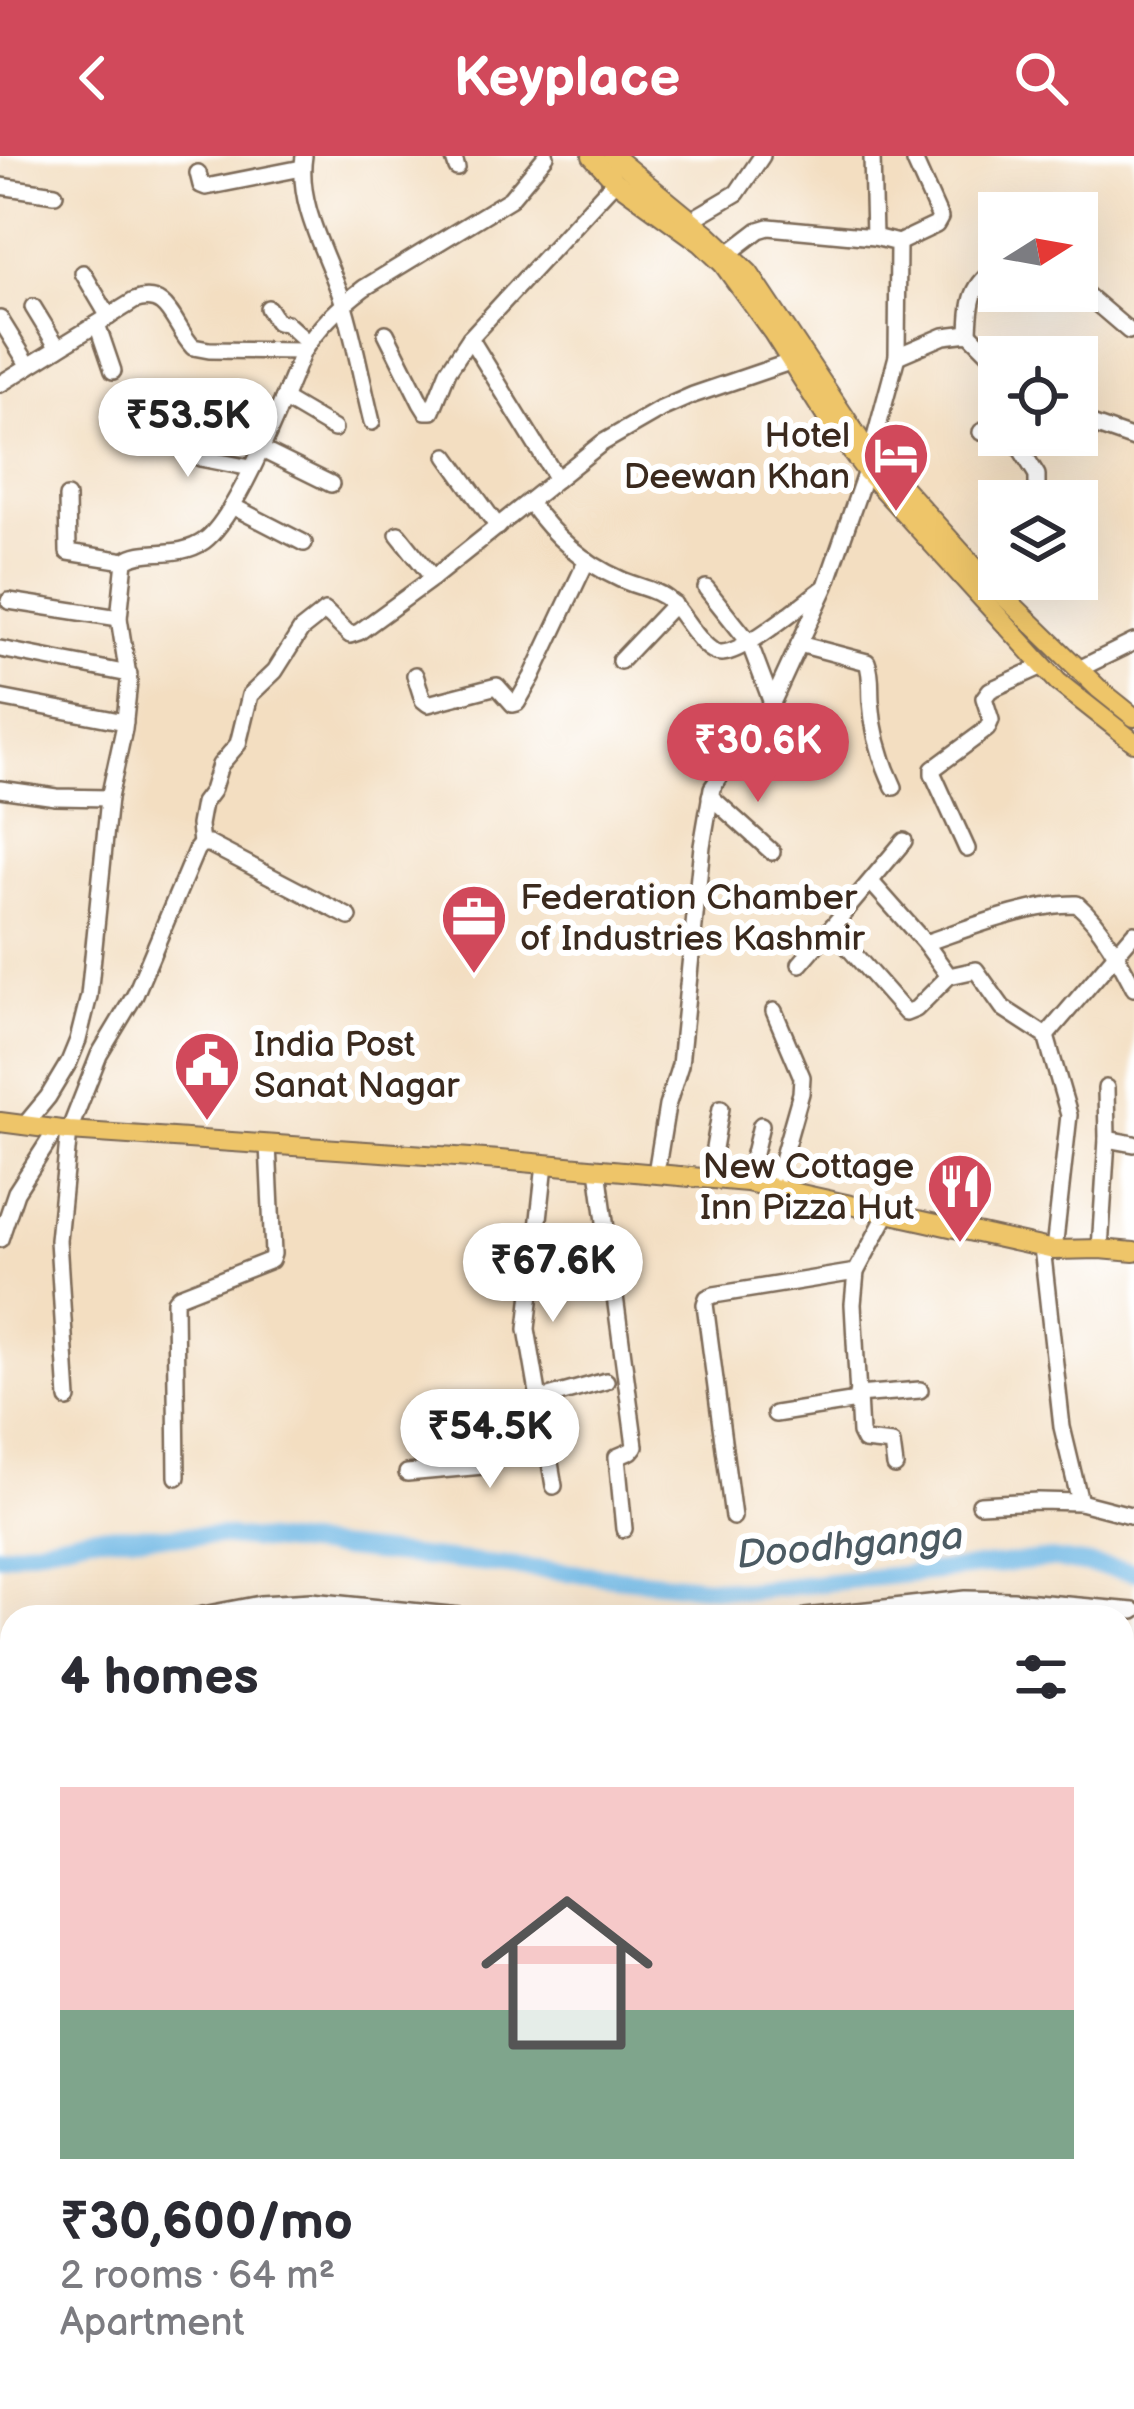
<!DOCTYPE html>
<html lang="en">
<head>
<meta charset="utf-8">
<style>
  :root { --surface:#fff; --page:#f7f7f7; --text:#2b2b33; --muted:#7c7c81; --line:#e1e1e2; --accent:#d1495b }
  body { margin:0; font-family:"Balsamiq Sans",sans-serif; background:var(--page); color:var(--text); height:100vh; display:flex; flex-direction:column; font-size:45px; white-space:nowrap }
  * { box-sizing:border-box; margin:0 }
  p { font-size:39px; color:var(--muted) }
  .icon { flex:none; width:66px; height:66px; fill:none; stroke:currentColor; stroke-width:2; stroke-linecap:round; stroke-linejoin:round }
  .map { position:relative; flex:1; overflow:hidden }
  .drawer { position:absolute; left:0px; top:1449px; width:1134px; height:804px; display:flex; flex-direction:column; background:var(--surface); border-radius:36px 36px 0 0; box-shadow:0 12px 48px #0002 }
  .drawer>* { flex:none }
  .needle { width:78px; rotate:79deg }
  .tools { position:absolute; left:978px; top:36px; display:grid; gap:24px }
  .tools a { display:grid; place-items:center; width:120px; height:120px; border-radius:0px; background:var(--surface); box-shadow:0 12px 48px #0002; font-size:60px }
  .price { position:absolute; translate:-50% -102px; padding:0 27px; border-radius:42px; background:#fff; color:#222; font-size:39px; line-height:78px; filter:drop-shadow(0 3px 6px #0008) }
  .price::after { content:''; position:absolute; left:50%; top:72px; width:36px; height:27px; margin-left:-18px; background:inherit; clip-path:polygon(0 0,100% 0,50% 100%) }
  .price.on { background:var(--accent); color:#fff }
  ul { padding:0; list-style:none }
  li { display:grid; align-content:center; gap:24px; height:636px; padding:0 60px }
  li+li { border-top:3px solid var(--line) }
  li span { display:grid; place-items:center; height:372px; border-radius:0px; color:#555 }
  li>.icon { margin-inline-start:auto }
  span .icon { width:216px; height:216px; fill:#fffc; stroke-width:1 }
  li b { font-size:51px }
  h2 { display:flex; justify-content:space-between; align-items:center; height:144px; padding:0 60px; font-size:51px }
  header { display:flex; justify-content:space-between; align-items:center; height:156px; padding:0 60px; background:var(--accent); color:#fff; font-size:54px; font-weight:800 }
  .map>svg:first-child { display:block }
</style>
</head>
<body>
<header><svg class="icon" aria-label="back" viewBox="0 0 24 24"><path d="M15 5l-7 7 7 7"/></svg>Keyplace<svg class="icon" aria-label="search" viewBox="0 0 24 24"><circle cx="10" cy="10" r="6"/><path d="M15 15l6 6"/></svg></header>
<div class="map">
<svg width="1134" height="2253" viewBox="0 0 1134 2253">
  <rect width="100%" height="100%" fill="#fff"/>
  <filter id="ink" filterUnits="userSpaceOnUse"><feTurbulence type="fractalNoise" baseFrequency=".00833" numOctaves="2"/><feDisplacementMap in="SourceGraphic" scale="24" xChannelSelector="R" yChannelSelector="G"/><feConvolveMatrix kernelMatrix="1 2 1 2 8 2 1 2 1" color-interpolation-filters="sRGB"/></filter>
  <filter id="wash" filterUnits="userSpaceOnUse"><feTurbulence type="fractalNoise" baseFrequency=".004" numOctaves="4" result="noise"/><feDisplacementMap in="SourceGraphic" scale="48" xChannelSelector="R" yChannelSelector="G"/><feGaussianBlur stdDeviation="2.7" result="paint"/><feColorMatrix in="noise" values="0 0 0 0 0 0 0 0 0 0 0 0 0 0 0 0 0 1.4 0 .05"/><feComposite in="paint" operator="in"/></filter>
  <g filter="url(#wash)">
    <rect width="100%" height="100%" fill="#f3dec1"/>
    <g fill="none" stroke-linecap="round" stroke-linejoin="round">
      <path stroke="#6bb5e3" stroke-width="18" d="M 0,1399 L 92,1379 L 220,1380 L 747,1435 L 1051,1403 L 1134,1416"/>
    </g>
  </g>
  <g filter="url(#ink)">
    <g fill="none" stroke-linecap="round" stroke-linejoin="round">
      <defs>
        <g id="minor">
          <path d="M 304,0 C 296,49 328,100 343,146 C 355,185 362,226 372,266"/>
          <path d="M 453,0 L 457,12"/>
          <path d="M 872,0 L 874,81"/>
          <path d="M 198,17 L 201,29 L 206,31 L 302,12"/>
          <path d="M 0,30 L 55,38"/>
          <path d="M 1062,57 L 1070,51"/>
          <path d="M 691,64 L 737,37 L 762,0"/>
          <path d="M 898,87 L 936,69 L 940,62 L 915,6 L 915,0"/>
          <path d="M 83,117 L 109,161"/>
          <path d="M 1077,128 L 1081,134 L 1129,175"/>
          <path d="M 33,151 L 58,192"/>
          <path d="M 268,152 L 277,166 L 286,167 L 308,187"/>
          <path d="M 0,163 L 29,210"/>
          <path d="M 97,168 L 113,215"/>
          <path d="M 386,177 L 421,247 L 426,255 L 432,255 L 448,215 L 470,182 L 615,25"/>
          <path d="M 969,177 C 970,147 971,127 999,112"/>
          <path d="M 470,182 L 557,323"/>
          <path d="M 897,200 L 944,180 L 969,177 L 999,207"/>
          <path d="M 0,228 L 134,145 C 169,132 173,170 193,191 L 209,194 L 303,195"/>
          <path d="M 283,243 L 334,273"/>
          <path d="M 1077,263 L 1134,283"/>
          <path d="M 142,273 L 186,268 L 192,272 L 200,302 L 251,312"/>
          <path d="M 981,276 L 999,267"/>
          <path d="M 1012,279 L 1037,319 L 1037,345"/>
          <path d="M 260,293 L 331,328"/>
          <path d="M 447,300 L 498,371"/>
          <path d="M 67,341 L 68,396 L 125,405"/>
          <path d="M 529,346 C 553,380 582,406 620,423 C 637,431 657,433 671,446 C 684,458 704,499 722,497 C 746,496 803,447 824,432"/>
          <path d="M 232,350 L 304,387"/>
          <path d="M 398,378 L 433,422"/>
          <path d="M 706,432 L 749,486 L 772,547"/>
          <path d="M 9,445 L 119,462"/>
          <path d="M 799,488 L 867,506 C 872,519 870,531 871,545 C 873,576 881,604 894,631"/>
          <path d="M 0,493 L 129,518"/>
          <path d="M 620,505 L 674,448"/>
          <path d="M 1079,513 L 1134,486"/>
          <path d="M 415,519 L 423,544 L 428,548 L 497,530 L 513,548 L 517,547 L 532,521 L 587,404"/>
          <path d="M 0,542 L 125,566"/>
          <path d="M 0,633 L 56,641 L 109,642"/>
          <path d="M 710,640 L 772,696"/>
          <path d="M 201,688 L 199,669 L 203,647 L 212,635 L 220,609 L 238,588 L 250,539 L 275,515 L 301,474 L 325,455 L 350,479 L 359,476 L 433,422 L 602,287 L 661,253 L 693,239 L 790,206"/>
          <path d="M 967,693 L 933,618 L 933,613 L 987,573 L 991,564 L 984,542 L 990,534 L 1043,510"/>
          <path d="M 871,726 L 925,787 L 949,820"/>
          <path d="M 831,772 L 904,685"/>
          <path d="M 925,787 C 969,772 1031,747 1077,748 C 1102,770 1119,803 1134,832"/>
          <path d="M 800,808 L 831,772 L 906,857 L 916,853 L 949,820 L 976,814 L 1003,852 L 1046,880 L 1069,959 L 1054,1094"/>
          <path d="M 1046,880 L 1134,777"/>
          <path d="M 24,970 L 48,941 L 69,906 L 78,884 L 89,840 L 109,642 L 124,573 L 129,526 L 119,462 L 125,405 C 144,390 177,404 204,385 C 238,361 285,238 303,195 C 319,170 340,150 364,132 L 510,43 L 546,0"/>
          <path d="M 1107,983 L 1134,988"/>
          <path d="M 545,1008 L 527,1173 L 554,1330"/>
          <path d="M 598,1013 L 635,1290 L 631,1295 L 617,1301 L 624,1373"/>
          <path d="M 656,1017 L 667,950 L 680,909 L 702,690 L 712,632 L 772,547 L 826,430 L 866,315 L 897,200 L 898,87 L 874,81 L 769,71 L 759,74 L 729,97"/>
          <path d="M 709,1021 L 721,952"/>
          <path d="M 747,1026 L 761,969"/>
          <path d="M 774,1032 L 801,937 L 802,921 L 774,855"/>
          <path d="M 888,1056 L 856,1116 L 853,1148 L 860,1277 L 864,1285 L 892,1288 L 895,1310"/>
          <path d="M 0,1083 L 16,1036 L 56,974"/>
          <path d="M 1042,1091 L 1062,1271 L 1080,1346 L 1134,1360"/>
          <path d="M 1100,1093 L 1107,983 L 1106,932"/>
          <path d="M 857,1239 L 920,1234"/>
          <path d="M 68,1243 L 58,1084 L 69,975 L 99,899 L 135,839 L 196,694 L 201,688 L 209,688 L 349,761"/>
          <path d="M 775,1258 L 857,1245"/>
          <path d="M 407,1317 L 483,1310 L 488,1305 L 479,1266 L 483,1259 L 606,1225"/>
          <path d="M 177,1321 L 175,1145 L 179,1140 L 271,1104 L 273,1098 L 268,988"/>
          <path d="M 980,1348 L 1038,1345 L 1080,1346"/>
          <path d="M 733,1361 L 705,1148 L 707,1142 L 714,1139 L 856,1116"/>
          <path d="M 192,1461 L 260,1448 L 311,1445 L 470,1461"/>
          <path d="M 805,1461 L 965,1443 L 1013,1444 L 1134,1455"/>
          <path d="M 0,1511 L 12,1507"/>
          <path d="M 1122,1604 L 1134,1615"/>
          <path d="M 8,1634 L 12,1629"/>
          <path d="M 1122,1666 L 1134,1651"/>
          <path d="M 0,1689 L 9,1702 L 3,1713 L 12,1726"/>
          <path d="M 1122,1759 L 1134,1765"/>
          <path d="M 0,1829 L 12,1849"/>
          <path d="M 1122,1845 L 1134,1844"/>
          <path d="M 0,1919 L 12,1977"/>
          <path d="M 0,2103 L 12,2101"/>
          <path d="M 0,2158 L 12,2156"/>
          <path d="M 0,2191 L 12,2189"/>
          <path d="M 741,2241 L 743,2253"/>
          <path d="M 966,2241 L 988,2253"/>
          <path d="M 360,2253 L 371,2244"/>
        </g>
        <g id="major">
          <path d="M 592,0 L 615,25 L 701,87 L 723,108 L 773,177 L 830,267 L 866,315 L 1058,526 L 1134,586"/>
          <path d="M 613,0 L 709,79 L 749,117 L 861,285 L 981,418 L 1099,533 L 1134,561"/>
          <path d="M 0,966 L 69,975 L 500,1004 L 747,1026 L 1054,1094 L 1100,1093 L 1134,1096"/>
          <path d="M 1122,2137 L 1134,2136"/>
          <path d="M 0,2237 L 12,2236"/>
        </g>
      </defs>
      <use href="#minor" stroke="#7b6957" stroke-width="20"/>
      <use href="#major" stroke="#7b6957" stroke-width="22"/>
      <use href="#minor" stroke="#fff" stroke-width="15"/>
      <use href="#major" stroke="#eec569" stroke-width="18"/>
    </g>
  </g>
  <defs>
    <symbol id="hotel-pin" viewBox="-11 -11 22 30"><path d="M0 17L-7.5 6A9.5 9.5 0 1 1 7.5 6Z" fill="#d1495b" stroke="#fff"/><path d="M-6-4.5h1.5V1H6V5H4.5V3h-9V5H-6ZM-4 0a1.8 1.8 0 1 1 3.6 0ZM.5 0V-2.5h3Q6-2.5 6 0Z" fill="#fff"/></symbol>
    <symbol id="office-pin" viewBox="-11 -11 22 30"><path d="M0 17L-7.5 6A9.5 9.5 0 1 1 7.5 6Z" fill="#d1495b" stroke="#fff"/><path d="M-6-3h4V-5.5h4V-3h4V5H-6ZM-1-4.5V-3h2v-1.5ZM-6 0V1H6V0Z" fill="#fff"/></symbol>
    <symbol id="civic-pin" viewBox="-11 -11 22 30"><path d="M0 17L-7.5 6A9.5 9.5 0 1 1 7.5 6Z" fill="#d1495b" stroke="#fff"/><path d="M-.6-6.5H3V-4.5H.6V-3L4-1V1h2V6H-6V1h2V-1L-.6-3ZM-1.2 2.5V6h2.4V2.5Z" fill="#fff"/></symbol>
    <symbol id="restaurant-pin" viewBox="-11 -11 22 30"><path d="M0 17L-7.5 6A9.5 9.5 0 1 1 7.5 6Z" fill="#d1495b" stroke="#fff"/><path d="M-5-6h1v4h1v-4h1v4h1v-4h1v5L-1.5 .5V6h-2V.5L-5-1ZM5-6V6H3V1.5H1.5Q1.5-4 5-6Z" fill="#fff"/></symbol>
  </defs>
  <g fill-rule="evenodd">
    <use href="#hotel-pin" x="858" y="261" width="76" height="104"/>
    <use href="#office-pin" x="436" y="723" width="76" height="104"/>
    <use href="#civic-pin" x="169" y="870" width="76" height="104"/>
    <use href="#restaurant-pin" x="922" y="992" width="76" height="104"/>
  </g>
  <g text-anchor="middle" stroke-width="12" stroke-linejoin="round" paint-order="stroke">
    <g font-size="36" fill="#3b2a1e" stroke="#fff" text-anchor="end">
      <text x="850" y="291">Hotel<tspan x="850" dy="41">Deewan Khan</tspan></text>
      <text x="520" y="753" text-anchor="start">Federation Chamber<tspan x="520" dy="41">of Industries Kashmir</tspan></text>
      <text x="254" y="900" text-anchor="start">India Post<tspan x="254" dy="41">Sanat Nagar</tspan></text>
      <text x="914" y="1022">New Cottage<tspan x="914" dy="41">Inn Pizza Hut</tspan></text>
    </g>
    <g font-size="39" font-style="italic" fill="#4c5b63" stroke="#fff">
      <text transform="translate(850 1388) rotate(-5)" y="14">Doodhganga</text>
    </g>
  </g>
</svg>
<div class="tools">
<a><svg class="needle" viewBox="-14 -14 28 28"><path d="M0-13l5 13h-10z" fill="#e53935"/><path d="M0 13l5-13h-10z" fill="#7c7c81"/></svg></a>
<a><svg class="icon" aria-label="locate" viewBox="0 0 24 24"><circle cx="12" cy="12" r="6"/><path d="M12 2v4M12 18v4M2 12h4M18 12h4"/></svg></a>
<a><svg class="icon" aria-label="layers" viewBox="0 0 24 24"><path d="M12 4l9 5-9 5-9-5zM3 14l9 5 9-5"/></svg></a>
</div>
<b class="price" style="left:188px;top:324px">₹53.5K</b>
<b class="price on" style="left:758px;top:649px">₹30.6K</b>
<b class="price" style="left:553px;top:1169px">₹67.6K</b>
<b class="price" style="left:490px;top:1335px">₹54.5K</b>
<section class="drawer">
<h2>4 homes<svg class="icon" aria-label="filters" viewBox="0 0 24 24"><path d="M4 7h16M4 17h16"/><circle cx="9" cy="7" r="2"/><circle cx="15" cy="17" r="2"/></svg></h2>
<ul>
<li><span style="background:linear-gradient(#f6c9c9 60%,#7fa58c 0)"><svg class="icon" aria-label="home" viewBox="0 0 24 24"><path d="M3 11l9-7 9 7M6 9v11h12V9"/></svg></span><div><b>₹30,600/mo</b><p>2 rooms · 64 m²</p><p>Apartment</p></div></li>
</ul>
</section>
</div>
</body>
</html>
